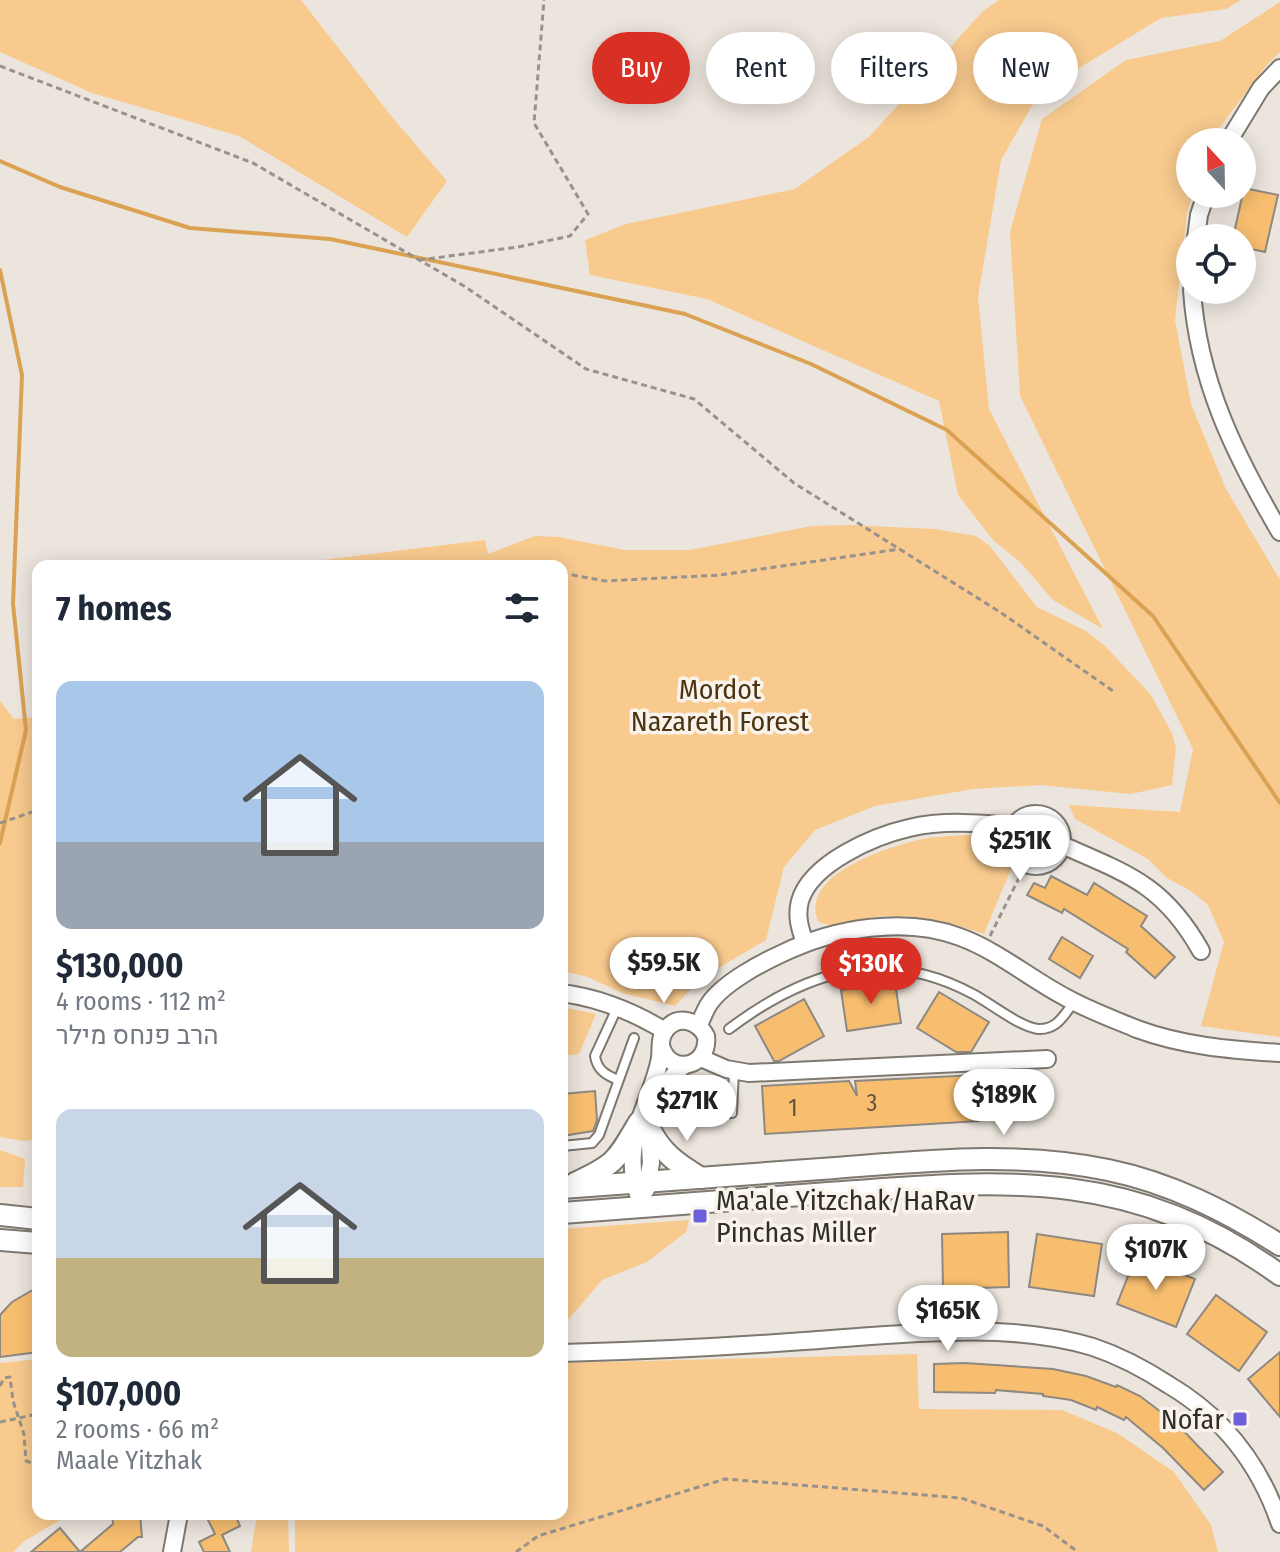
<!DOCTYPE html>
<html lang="en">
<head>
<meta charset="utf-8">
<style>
  :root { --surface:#fff; --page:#f6f6f7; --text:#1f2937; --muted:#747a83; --accent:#d93025 }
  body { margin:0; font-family:"Fira Sans Condensed",Heebo,sans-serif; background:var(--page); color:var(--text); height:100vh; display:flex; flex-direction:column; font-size:30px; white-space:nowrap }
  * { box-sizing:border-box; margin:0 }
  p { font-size:26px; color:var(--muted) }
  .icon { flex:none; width:44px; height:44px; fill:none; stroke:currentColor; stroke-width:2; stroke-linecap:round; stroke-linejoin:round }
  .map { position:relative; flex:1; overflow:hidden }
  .details { position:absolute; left:32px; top:560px; width:536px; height:960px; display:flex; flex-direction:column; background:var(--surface); border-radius:16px; box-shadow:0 4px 20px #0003 }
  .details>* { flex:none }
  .top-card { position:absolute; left:592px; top:32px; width:568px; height:72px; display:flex; gap:16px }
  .needle { width:52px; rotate:338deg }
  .controls { position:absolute; left:1176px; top:128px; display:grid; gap:16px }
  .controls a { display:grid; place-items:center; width:80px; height:80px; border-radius:50%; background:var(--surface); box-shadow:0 4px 20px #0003; font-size:40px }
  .price { position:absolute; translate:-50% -68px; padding:0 18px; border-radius:28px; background:#fff; color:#222; font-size:26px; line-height:52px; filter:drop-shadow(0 2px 4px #0008) }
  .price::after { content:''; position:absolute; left:50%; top:48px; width:24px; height:18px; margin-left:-12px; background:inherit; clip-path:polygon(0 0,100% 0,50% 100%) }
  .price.current { background:var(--accent); color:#fff }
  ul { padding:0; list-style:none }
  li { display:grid; align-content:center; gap:16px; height:424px; padding:0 24px }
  li span { display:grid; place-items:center; height:248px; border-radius:16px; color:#555 }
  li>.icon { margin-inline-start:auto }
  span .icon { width:144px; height:144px; fill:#fffc; stroke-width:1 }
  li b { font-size:34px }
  h2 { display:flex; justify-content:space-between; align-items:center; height:96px; padding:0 24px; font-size:34px }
  .tag { padding:0 28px; border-radius:36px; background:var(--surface); box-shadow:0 4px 20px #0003; font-size:28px; line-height:72px }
  .tag.current { background:var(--accent); color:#fff }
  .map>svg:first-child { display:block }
</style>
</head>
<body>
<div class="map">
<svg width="1280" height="1552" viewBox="0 0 1280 1552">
  <rect width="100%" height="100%" fill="#ece5dd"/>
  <g fill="#f8ca8e">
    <path d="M 0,0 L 301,0 L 392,117 L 447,181 L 407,237 L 239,136 L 92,93 L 0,52 Z"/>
    <path d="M 999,0 L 1241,0 L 1226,9 L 1161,18 L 1040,92 L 1001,160 L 978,297 L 989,409 L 1103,629 L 1053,600 L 1021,563 L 993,540 L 958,495 L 939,401 L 707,299 L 590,275 L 585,240 L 626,224 L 795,189 L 870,136 L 982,12 Z"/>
    <path d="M 1280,2 L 1280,52 L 1265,67 L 1209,142 L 1190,142 L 1190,194 L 1193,194 L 1187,213 L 1175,320 L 1191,404 L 1226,489 L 1280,580 L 1280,1037 L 1201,1026 L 1224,942 L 1208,905 L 1191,891 L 1167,878 L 1148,859 L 1075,819 L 1069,805 L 1180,812 L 1193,749 L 1020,396 L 1010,232 L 1042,119 L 1126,60 L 1220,41 Z"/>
    <path d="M 849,525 L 935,529 L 976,536 L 989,545 L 1037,607 L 1086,631 L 1104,645 L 1151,695 L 1172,733 L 1176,748 L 1172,785 L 1131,794 L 1040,785 L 973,789 L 875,806 L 815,830 L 784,867 L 766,940 L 701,978 L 675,1006 L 622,993 L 588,977 L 562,971 L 562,566 L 274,566 L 485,540 L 488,554 L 535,536 L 558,537 L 625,550 L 690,550 L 812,526 Z"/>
    <path d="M 0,701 L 14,719 L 38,717 L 38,1139 L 24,1141 L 0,1137 Z"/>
    <path d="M 968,835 C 991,839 998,852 1011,869 L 984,934 C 947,921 913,913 873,917 C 857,919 833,931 818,921 C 800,875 885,848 918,840 C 934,836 952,836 968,835 Z"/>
    <path d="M 562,1007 L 596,1014 L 579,1054 L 562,1056 Z"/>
    <path d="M 0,1150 L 25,1159 L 23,1187 L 0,1187 Z"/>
    <path d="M 689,1220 L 686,1232 L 647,1262 L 602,1280 L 562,1327 L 562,1229 Z"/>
    <path d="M 917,1354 L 919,1409 L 1062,1410 L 1117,1433 L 1174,1472 L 1211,1525 L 1218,1552 L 295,1552 L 295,1514 L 562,1514 L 562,1363 Z"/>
    <path d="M 38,1359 L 38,1514 L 68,1515 L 23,1542 L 13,1552 L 0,1552 L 0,1363 Z"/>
    <path d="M 257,1514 L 288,1514 L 289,1552 L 251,1552 Z"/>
  </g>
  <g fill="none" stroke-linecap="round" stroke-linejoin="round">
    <g stroke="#daa252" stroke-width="4">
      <path d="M 0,161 L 60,187 L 190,228 L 330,239 L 685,314 L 811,364 L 947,430 L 1153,616 L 1280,803"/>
      <path d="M 0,270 L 22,375 L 13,604 L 26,730 L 0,843"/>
    </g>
  </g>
  <g fill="#f8be6f" stroke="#8e8881" stroke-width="2">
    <path d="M 1244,188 L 1278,195 L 1265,252 L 1242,247 L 1242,238 L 1233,238 Z"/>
    <path d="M 1051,876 L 1087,895 L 1094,883 L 1147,916 L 1141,926 L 1175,957 L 1155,978 L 1126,952 L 1128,949 L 1064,909 L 1062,913 L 1027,895 L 1034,883 L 1045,888 Z"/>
    <path d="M 1062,937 L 1093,956 L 1080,978 L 1049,959 Z"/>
    <path d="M 895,982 L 901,1023 L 847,1031 L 841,990 Z"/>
    <path d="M 939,992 L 989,1022 L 971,1052 L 956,1052 L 917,1028 Z"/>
    <path d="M 804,999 L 824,1036 L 779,1061 L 774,1061 L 755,1026 Z"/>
    <path d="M 976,1075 L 979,1121 L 765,1134 L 762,1086 L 849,1081 L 857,1096 L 855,1081 Z"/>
    <path d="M 595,1091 L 597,1120 L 593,1131 L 562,1136 L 562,1094 Z"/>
    <path d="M 1008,1232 L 1009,1287 L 943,1289 L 942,1234 Z"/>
    <path d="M 1037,1234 L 1102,1244 L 1094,1296 L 1029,1287 Z"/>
    <path d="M 1136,1256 L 1195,1279 L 1176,1327 L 1117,1304 Z"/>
    <path d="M 38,1287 L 38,1352 L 0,1357 L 0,1315 L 12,1302 Z"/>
    <path d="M 1216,1295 L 1267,1332 L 1239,1371 L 1187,1334 Z"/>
    <path d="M 1280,1352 L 1280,1417 L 1248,1379 Z"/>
    <path d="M 965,1363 L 1053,1369 L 1086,1376 L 1116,1387 L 1117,1385 L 1140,1396 L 1178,1425 L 1223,1472 L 1204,1490 L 1163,1448 L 1126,1417 L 1124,1420 L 1097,1407 L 1096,1410 L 1071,1400 L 1043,1396 L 1043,1394 L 996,1390 L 995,1393 L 934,1392 L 934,1364 Z"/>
    <path d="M 112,1514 L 140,1514 L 142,1537 L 138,1537 L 120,1552 L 31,1552 L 60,1528 L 80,1552 L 113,1524 Z"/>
    <path d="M 205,1514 L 235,1514 L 240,1526 L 222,1535 L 230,1552 L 204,1552 L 199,1542 L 215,1534 Z"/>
  </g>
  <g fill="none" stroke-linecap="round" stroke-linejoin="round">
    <defs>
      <g id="service">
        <path d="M 729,1029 C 806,971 884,946 973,994 C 990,1003 1020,1027 1038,1029 C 1057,1030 1064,1015 1074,1002"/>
        <path d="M 618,1080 C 606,1075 597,1070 595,1056 L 618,1006"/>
        <path d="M 664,1118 L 732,1113 L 734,1071"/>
        <path d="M 562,1146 L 592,1143 L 599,1135 L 634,1038"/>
      </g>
      <g id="minor">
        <path d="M 1228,142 L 1261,88 L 1280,68"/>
        <path d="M 1196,238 L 1199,215 L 1206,194"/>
        <path d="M 1192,290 C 1198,381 1235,455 1280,532"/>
        <circle cx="1036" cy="840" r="26"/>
        <path d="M 1062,845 C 1128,874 1164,885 1201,951"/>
        <path d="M 805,943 C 800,929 796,916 800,901 C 811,863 874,836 909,828 C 942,820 980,823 1013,826"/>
        <path d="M 562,993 C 600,998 632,1011 665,1031"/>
        <path d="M 698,1026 C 702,1019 705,1010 709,1004 C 723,983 761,963 783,953 C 835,928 905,916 960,937 C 998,951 1029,978 1065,997 C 1088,1010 1113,1019 1137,1029 C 1183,1046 1231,1050 1280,1053"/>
        <path d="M 701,1058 L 726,1069 L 749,1073 L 1047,1059"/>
        <path d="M 654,1103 L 664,1085 L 683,1066"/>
        <path d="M 646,1190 L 651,1163 L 649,1130"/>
        <path d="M 642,1207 C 636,1189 631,1172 633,1153 C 635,1119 654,1091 660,1058 C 661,1049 659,1037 666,1029 C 679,1014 698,1021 706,1036 C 710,1067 670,1077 661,1046"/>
        <path d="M 562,1353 C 643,1351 723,1347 804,1341 C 895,1335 1006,1320 1093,1347 C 1120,1356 1146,1370 1169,1385 C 1223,1417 1260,1465 1280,1524"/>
        <path d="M 172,1552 L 179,1514"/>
      </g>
      <g id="tertiary">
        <path d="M 649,1127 C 661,1153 678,1164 701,1178"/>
        <path d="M 575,1183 C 616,1164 616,1161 639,1122"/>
        <path d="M 562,1188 C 653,1181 744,1175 835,1168 C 925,1161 1019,1151 1108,1170 C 1171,1183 1226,1211 1280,1245"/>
        <path d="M 562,1213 C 651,1206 739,1200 828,1193 C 1001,1180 1130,1166 1280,1275"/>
        <path d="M 0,1215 L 38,1219"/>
        <path d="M 0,1240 L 38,1243"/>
      </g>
    </defs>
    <use href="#service" stroke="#7d7870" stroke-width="12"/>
    <use href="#minor" stroke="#7d7870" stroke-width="20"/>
    <use href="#tertiary" stroke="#7d7870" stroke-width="24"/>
    <g stroke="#97928c" stroke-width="3" stroke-dasharray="6 4" stroke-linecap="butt">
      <path d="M 0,66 L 253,163 L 464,286 L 586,369 L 694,399 L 794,483 L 1000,612 L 1113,691"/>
      <path d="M 419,260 L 518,247 L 570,236 L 588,214 L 534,123 L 544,0"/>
      <path d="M 486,566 L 498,562 L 521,566"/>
      <path d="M 562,573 L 605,581 L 720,575 L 900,549"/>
      <path d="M 0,823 L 38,810"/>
      <path d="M 990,936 L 1026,864"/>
      <path d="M 0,1386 L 4,1378 L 10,1377 L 13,1401 L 24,1434 L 26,1461 L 32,1463 L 38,1454"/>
      <path d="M 0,1422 L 38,1414"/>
      <path d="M 516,1552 L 538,1536 L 725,1479 L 961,1498 L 1043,1526 L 1078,1552"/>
    </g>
    <use href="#service" stroke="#fff" stroke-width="8"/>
    <use href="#minor" stroke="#fff" stroke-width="16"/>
    <use href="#tertiary" stroke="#fff" stroke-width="20"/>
  </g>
  <g fill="#6c60da" stroke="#f9f3eb" stroke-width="3">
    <rect x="692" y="1208" width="16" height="16" rx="4"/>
    <rect x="1232" y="1411" width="16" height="16" rx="4"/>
  </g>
  <g text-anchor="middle" stroke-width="7" stroke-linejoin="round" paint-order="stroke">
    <g font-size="24" fill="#62513b">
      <text x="872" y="1111">3</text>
      <text x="793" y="1116">1</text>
    </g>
    <g font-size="28" fill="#4b3411" stroke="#f9f3eb">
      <text x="720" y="699">Mordot<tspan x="720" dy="32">Nazareth Forest</tspan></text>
    </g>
    <g font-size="28" fill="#302d2a" stroke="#f9f3eb" text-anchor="start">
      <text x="716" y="1210">Ma'ale Yitzchak/HaRav<tspan x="716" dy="32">Pinchas Miller</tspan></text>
      <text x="1224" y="1429" text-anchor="end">Nofar</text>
    </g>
  </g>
</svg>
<div class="controls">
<a><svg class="needle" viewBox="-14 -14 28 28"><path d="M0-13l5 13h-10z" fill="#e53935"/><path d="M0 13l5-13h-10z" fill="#747a83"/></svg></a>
<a><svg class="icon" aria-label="locate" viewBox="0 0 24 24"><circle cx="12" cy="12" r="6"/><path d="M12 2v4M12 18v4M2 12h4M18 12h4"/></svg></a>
</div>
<b class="price" style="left:1020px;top:883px">$251K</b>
<b class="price" style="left:664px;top:1005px">$59.5K</b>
<b class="price current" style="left:871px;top:1006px">$130K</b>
<b class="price" style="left:1004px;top:1137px">$189K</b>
<b class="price" style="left:687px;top:1143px">$271K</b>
<b class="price" style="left:1156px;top:1292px">$107K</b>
<b class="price" style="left:948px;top:1353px">$165K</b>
<div class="top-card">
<a class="tag current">Buy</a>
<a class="tag">Rent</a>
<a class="tag">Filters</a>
<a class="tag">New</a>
</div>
<section class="details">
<h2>7 homes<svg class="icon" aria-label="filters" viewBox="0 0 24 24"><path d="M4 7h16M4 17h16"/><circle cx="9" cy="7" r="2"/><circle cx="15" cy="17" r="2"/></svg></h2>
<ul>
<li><span style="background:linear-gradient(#a9c7e8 65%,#9aa5b1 0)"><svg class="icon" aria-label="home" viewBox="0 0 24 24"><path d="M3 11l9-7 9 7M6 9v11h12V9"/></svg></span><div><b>$130,000</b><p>4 rooms · 112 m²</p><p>הרב פנחס מילר</p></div></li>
<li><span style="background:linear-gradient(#c9d6e8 60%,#c2b280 0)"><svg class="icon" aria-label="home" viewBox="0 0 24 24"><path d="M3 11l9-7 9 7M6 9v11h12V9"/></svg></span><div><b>$107,000</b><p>2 rooms · 66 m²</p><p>Maale Yitzhak</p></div></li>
</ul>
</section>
</div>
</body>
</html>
